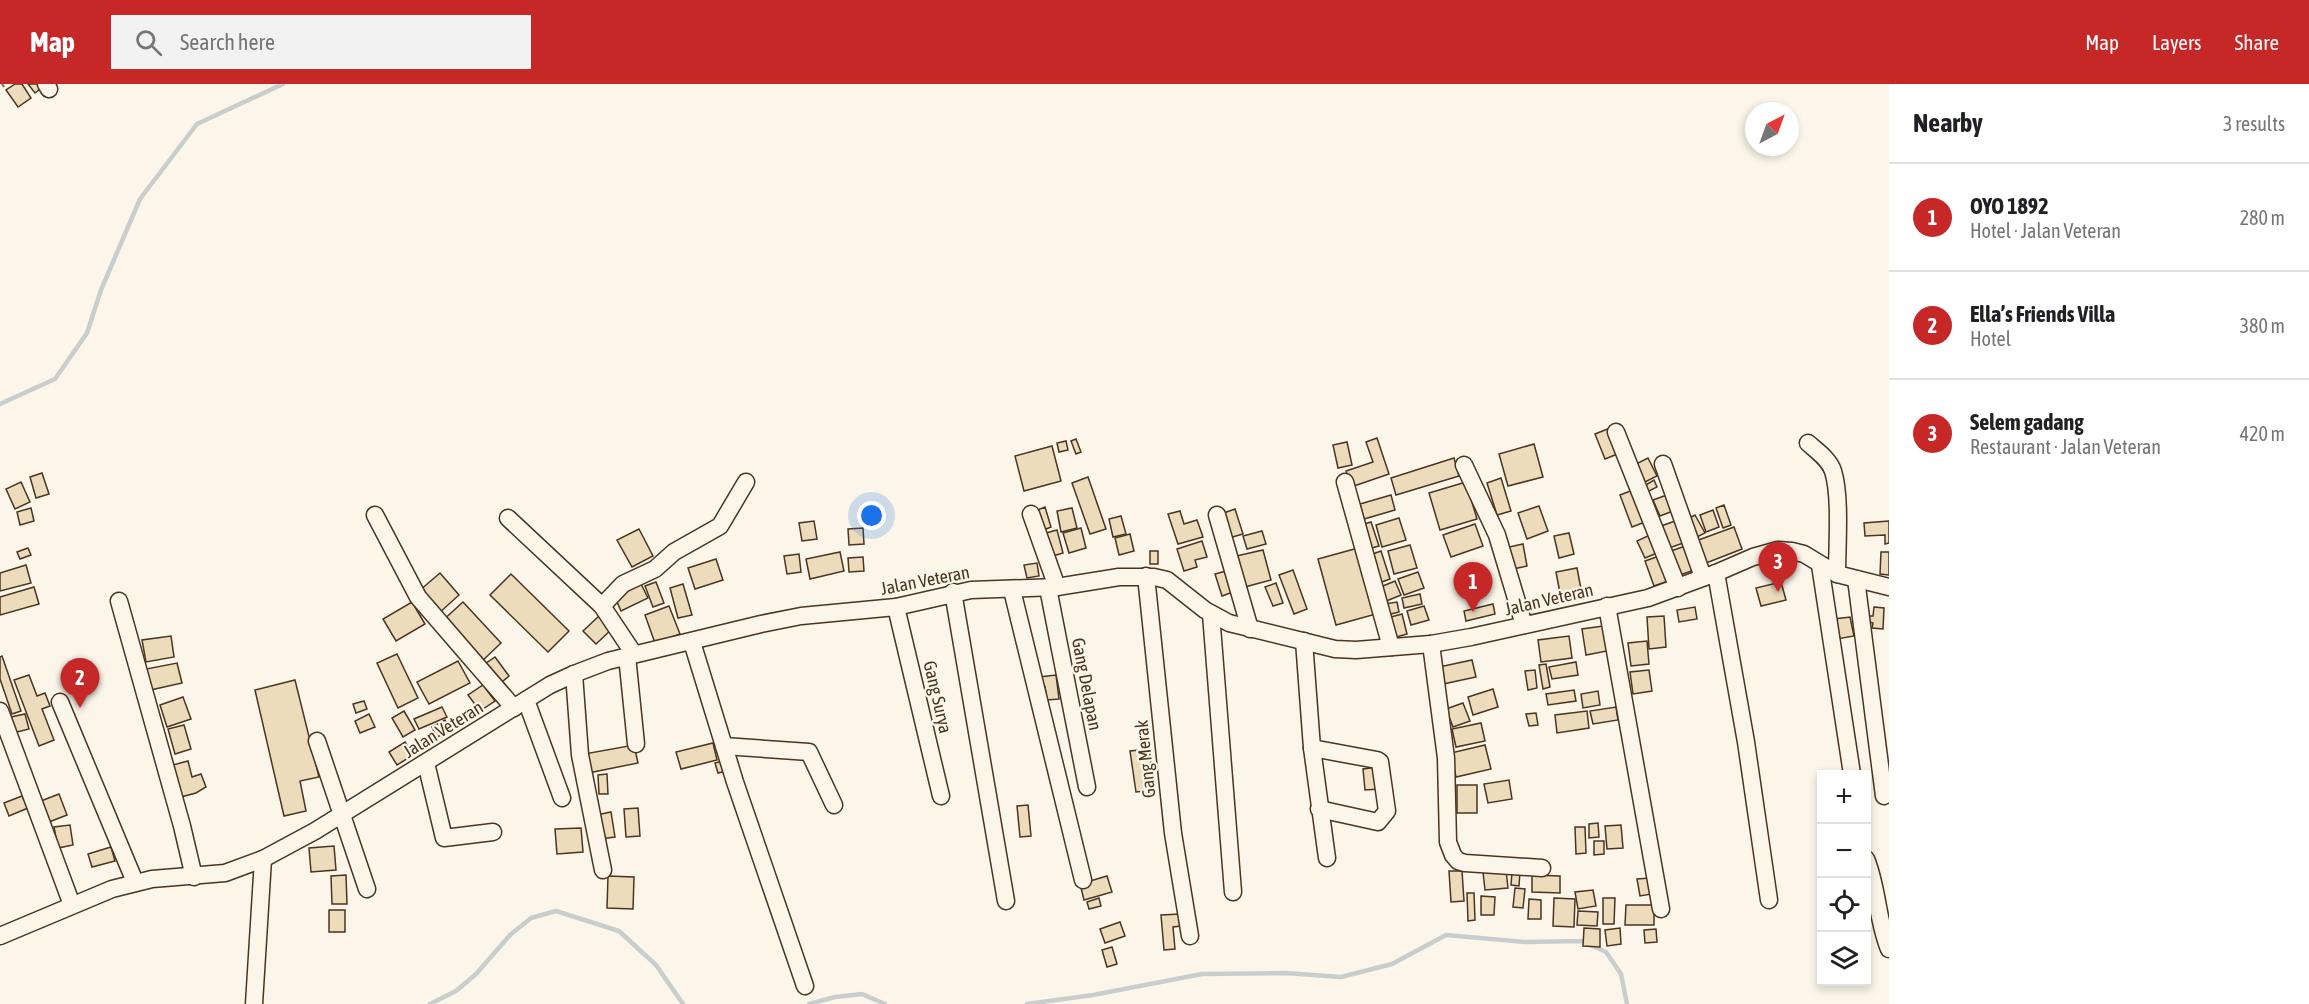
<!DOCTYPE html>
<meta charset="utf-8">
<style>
:root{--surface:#fff;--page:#f2f2f2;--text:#202124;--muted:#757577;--line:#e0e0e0;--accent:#c62828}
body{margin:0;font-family:"Asap Condensed",sans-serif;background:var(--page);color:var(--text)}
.controls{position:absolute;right:18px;bottom:18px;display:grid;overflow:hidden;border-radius:0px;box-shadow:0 3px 9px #0003}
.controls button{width:54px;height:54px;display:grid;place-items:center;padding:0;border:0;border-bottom:2px solid var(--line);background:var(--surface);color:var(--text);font:30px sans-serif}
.compass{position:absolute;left:1745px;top:18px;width:54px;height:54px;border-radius:50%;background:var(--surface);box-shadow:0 3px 9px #0003;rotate:41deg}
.you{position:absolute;left:872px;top:432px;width:21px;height:21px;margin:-15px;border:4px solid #fff;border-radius:50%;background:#1a73e8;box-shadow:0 0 0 9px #1a73e833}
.badge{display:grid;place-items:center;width:39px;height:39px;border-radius:50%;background:var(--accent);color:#fff;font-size:20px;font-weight:700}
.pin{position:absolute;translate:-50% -50px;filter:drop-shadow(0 2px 3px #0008)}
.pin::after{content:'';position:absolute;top:32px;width:21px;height:18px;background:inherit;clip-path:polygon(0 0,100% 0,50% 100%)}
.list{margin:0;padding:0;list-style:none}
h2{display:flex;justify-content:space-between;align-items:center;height:78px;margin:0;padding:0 24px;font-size:26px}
h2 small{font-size:20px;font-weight:400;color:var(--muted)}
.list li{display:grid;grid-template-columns:39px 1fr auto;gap:18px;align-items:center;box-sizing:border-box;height:108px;padding:0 24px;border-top:2px solid var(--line)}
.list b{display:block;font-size:22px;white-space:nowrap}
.list p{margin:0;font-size:20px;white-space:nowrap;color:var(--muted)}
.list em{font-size:20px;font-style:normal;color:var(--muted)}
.icon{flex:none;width:33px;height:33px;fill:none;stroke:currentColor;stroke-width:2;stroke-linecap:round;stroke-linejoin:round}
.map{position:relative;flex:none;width:1889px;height:920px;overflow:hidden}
header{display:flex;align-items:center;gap:36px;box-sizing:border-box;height:84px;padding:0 30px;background:var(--accent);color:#fff}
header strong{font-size:28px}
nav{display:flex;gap:33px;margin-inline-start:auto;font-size:21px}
.search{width:420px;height:54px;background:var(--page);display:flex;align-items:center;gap:15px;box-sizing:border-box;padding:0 21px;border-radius:0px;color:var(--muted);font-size:22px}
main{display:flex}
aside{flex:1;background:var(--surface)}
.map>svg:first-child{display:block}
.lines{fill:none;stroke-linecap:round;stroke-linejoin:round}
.stream{stroke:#c9cecd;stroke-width:4.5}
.building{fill:#ecdcbc;stroke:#4a3520;stroke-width:1.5}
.minor-casing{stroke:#4a3520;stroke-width:19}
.path{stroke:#7f6f5c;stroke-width:2;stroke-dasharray:4.5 3;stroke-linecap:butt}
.minor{stroke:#fbf6e9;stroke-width:16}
.labels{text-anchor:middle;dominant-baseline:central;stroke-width:4.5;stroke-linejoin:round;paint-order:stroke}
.street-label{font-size:18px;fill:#4a3520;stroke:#fbf6e9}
</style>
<header>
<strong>Map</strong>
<div class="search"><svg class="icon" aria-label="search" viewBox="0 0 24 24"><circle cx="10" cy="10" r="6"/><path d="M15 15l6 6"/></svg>Search here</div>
<nav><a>Map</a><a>Layers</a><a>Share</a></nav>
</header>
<main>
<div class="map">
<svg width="1889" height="920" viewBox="0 0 1889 920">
<rect width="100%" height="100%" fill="#fbf6e9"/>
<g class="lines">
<g class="stream">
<polyline points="0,320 55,295 87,249 101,206 140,115 197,40 283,0"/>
<polyline points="430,920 456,907 476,890 510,851 531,834 556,827 619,847 656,881 683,920"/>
<polyline points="809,920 835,913 862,910 885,920"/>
<polyline points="1027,920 1093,911 1202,890 1285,889 1341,893 1392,880 1446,851 1525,858 1582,857 1606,868 1621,890 1627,920"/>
</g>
</g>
<g class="building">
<polygon points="15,0 22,0 31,14 18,23 6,6"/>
<polygon points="28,0 42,0 44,2 35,9"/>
<polygon points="1610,344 1620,369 1605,375 1595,350"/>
<polygon points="1377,354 1389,390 1351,403 1346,387 1373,378 1366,358"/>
<polygon points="1076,355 1081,368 1076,370 1071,357"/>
<polygon points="1066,357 1068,366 1059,368 1057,359"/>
<polygon points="1347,358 1352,381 1338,384 1333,361"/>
<polygon points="1534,360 1543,393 1508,402 1499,370"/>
<polygon points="1052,362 1061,397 1024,407 1015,372"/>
<polygon points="1454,374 1459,392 1396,411 1391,394"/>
<polygon points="1648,374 1657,392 1643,399 1634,381"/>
<polygon points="42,389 49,410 36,414 30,393"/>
<polygon points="1088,393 1106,445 1090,450 1072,399"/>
<polygon points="1501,394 1511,427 1497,431 1487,399"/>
<polygon points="1654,396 1657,403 1647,408 1644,402"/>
<polygon points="21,398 30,418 15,425 6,405"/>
<polygon points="1466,398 1477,435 1440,446 1429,409"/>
<polygon points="1633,406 1645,438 1632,443 1620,411"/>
<polygon points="1391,411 1395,426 1364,435 1360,420"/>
<polygon points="1667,411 1673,427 1660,432 1653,416"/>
<polygon points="1724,421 1731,441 1723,444 1716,424"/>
<polygon points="1539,422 1548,447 1527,455 1518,429"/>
<polygon points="1045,423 1051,443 1041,447 1035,427"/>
<polygon points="31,424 34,437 20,441 17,428"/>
<polygon points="1072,424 1077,444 1061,448 1057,427"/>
<polygon points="1235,425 1243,450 1229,454 1221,430"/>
<polygon points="1713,426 1719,443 1706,448 1700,431"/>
<polygon points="1180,427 1184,440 1197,436 1203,453 1178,460 1168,430"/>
<polygon points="1695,431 1705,449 1695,454 1686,436"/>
<polygon points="1121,432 1126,450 1113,453 1109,435"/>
<polygon points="1399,434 1406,456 1382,463 1376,441"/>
<polygon points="1678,436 1686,458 1669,464 1661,442"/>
<polygon points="814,437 817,455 802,457 799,439"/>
<polygon points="1889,437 1889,459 1885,460 1885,451 1865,452 1864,439"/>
<polygon points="1371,438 1379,462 1368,465 1361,441"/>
<polygon points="1475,440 1483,462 1451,473 1443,451"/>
<polygon points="1734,443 1742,465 1701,481 1693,458"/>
<polygon points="863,444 864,460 849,461 848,445"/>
<polygon points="1081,444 1086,464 1069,469 1063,449"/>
<polygon points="639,445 653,472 632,483 617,456"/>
<polygon points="1057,446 1063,469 1053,472 1046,449"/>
<polygon points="1262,447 1266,460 1247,465 1243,452"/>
<polygon points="1569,449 1574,470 1559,474 1554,452"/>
<polygon points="1654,449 1662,467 1645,474 1637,457"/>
<polygon points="1130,450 1134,467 1119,471 1115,454"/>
<polygon points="1202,457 1207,473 1195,476 1197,483 1184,487 1177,465"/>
<polygon points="1523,460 1527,482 1513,485 1509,463"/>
<polygon points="1410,461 1417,484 1394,490 1388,467"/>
<polygon points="1688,461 1697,485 1680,491 1671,467"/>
<polygon points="28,464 31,471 20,475 17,468"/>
<polygon points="1358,464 1376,530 1336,541 1318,475"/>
<polygon points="1263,466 1271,496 1241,504 1232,473"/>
<rect x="1150" y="467" width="8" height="13"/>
<polygon points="1381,467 1390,495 1379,499 1370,471"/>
<polygon points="840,468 844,487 810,495 806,475"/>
<polygon points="1881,468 1889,468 1889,491 1880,490"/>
<polygon points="799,470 801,488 787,490 784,472"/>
<polygon points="1662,471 1671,496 1654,502 1645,477"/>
<polygon points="863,473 864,487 849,488 848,474"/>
<polygon points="716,475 723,496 695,505 688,484"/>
<polygon points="1037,479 1039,492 1027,494 1024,481"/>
<polygon points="26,481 31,499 0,507 0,489"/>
<polygon points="1577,484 1581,505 1560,509 1556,488"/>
<polygon points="1293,486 1307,525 1294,530 1279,491"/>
<polygon points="1226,487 1233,508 1222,512 1215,490"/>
<polygon points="1418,488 1424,504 1404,511 1398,495"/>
<polygon points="440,489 459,511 438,530 419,507"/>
<polygon points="511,490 569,547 548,568 490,511"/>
<polygon points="1395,497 1401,511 1384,518 1378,504"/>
<polygon points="656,498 664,519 653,523 645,502"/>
<polygon points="1781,498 1786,516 1761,522 1756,504"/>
<polygon points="1276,499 1283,519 1273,522 1265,503"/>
<polygon points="641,500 648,514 621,527 615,513"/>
<polygon points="683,500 692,531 678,534 670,504"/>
<polygon points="34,503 39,520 0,531 0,513"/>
<polygon points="1420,510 1422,520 1404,524 1402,514"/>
<polygon points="412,518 425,540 396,557 383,535"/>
<polygon points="463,518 501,559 480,579 441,538"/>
<polygon points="1397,518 1399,528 1387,531 1384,520"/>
<polygon points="1493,520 1495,530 1466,537 1464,527"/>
<polygon points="669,522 680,550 655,559 645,531"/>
<polygon points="1424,522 1429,536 1411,541 1407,527"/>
<polygon points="1695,523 1697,535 1679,538 1677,526"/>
<polygon points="1874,523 1884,524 1883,545 1872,544 1873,539 1869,538 1869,532 1873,532"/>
<polygon points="1402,530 1407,550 1393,554 1387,534"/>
<polygon points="599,532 612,545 596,560 583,547"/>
<polygon points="1664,532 1666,563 1649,565 1647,533"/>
<polygon points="1850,533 1854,552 1837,555 1834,535"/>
<polygon points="1603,542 1607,567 1586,571 1582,545"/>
<polygon points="171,552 174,573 146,578 142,556"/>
<polygon points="1569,552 1572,574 1541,578 1538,556"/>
<polygon points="1647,557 1649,580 1631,582 1628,559"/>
<polygon points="397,570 418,614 398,624 377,579"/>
<polygon points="2,572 21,627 12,630 0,595 0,573"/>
<polygon points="495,573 509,592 497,602 482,582"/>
<polygon points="1472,576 1476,593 1443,600 1439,583"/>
<polygon points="458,577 470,599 429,620 417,598"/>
<polygon points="1576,578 1578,591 1552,595 1549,583"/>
<polygon points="177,579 182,599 146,607 141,586"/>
<polygon points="1546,580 1550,603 1543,605 1539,581"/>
<polygon points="1535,586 1537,604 1528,606 1525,587"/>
<polygon points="1649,586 1652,607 1633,610 1630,588"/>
<polygon points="29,591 37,612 45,609 50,622 42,625 54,656 39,662 14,596"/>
<polygon points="1056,591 1059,615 1047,616 1045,603 1040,604 1039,593"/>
<polygon points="295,596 319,693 300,697 306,727 284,732 255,606"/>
<polygon points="483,601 495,617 480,627 468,611"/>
<polygon points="1493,605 1498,623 1473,631 1468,613"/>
<polygon points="1574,606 1576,617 1548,621 1546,610"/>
<polygon points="1598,607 1600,621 1583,624 1581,610"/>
<polygon points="183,613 191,635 167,643 160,621"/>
<polygon points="364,617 367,625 356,629 353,620"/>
<polygon points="1463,619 1470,637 1453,643 1446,625"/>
<polygon points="442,623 447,633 419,645 414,635"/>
<polygon points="1616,623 1618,636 1593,640 1590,627"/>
<polygon points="404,627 415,646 403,653 392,634"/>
<polygon points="1587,627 1589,644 1557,649 1555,631"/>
<polygon points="1536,629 1538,641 1529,642 1526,630"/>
<polygon points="25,630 29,645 9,650 6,634"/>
<polygon points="369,630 375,643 360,649 355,637"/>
<polygon points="445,636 450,647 437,653 432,643"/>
<polygon points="1481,639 1485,657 1456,663 1452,645"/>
<polygon points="184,641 191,665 175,670 168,645"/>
<polygon points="405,658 413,671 397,681 389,668"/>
<polygon points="713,659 717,676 681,685 676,668"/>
<polygon points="634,661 638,679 588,689 584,670"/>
<polygon points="1485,661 1491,685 1456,693 1451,669"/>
<polygon points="1149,665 1155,706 1136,708 1130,667"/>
<polygon points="188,677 192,693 201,690 206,703 196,709 177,714 169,682"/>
<polygon points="723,677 726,687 718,689 715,679"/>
<polygon points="1378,683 1380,705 1365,706 1363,685"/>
<polygon points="607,690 608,710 599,710 598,691"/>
<polygon points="1509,696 1512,715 1488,719 1484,700"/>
<rect x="1457" y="701" width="20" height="28"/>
<polygon points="59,710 67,731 49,738 41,717"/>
<polygon points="22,712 28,724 9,732 4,719"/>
<polygon points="1028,721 1031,752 1020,753 1017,722"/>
<polygon points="638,724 640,752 626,753 624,725"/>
<polygon points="611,728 615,753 600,755 596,731"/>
<polygon points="1598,739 1599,753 1589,754 1589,740"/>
<polygon points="70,741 73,761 58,764 54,743"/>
<polygon points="1621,741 1623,764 1607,765 1605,742"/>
<polygon points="1575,743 1585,743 1586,769 1576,770"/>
<polygon points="581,744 583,768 557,770 555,745"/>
<polygon points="1594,757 1604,757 1604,770 1594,771"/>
<polygon points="334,762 336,786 311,788 309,764"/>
<polygon points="111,763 115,777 92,783 88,770"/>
<polygon points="1506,786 1508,804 1485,806 1483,788"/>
<polygon points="1449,787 1462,787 1464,817 1451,818"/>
<polygon points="1512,788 1520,788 1519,802 1511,801"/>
<polygon points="346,791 347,820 332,820 331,792"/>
<polygon points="1532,791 1560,792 1560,809 1532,808"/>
<polygon points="608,792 634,793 633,825 607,824"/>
<polygon points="1107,792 1112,808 1084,816 1080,800"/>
<polygon points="1650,794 1652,810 1640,812 1637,795"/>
<polygon points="1515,804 1525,805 1523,824 1513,823"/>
<polygon points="1593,806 1596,822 1578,825 1575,808"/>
<polygon points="1467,809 1474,809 1475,836 1468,837"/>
<polygon points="1481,812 1495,813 1494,831 1481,831"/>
<polygon points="1099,814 1101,822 1089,825 1087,818"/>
<polygon points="1554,814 1575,815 1574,843 1553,842"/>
<polygon points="1603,814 1615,814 1614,840 1603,840"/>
<polygon points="1529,815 1541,816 1541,835 1528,835"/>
<polygon points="1626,821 1654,821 1654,841 1625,841"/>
<rect x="329" y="826" width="16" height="22"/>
<polygon points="1578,827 1598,828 1597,842 1577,841"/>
<polygon points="1180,830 1181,842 1173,843 1175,865 1164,866 1161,831"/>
<polygon points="1120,838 1125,852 1105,859 1100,845"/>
<polygon points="1584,844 1600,845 1600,863 1583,862"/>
<polygon points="1620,844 1621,860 1607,862 1605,846"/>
<polygon points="1656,845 1657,858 1645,859 1644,846"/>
<polygon points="1112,863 1117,880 1107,883 1102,866"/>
</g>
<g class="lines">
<g class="minor-casing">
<g id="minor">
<polyline points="46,0 49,5"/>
<polyline points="1616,348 1678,504"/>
<path d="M1808,359C1817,367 1829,375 1833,387C1841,412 1837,462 1837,490"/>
<polyline points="1663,380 1703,493"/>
<polyline points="1464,381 1497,451 1524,541"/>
<polyline points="1345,398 1391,563"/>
<polyline points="1031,430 1057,503"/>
<polyline points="375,431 418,513 514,624"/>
<polyline points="1217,431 1250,545"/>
<polyline points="508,434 602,522 634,570"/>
<polyline points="1820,481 1852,690"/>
<polyline points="1716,489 1746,658 1769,816"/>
<polyline points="1146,492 1173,749 1190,852"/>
<polyline points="1856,495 1884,712"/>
<polyline points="1048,504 1087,703"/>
<polyline points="1012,506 1083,796"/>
<polyline points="953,508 1006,817"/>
<polyline points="119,517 182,742 194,793"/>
<polyline points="602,522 623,500 655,485 674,468 720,442 746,398"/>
<polyline points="1607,522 1661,825"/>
<polyline points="896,523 941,712"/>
<polyline points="1211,530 1233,808"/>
<polyline points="1304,557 1312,664 1327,774"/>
<polyline points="692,558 735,698 805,902"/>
<polyline points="1431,560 1446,674 1448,758 1453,771 1458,777 1465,779 1542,784"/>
<polyline points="627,572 636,660"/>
<polyline points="574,590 580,671 603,786"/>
<polyline points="526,616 562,714"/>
<polyline points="60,618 135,798"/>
<polyline points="0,627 72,821"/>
<polyline points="317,657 367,805"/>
<polyline points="724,662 809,668 834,721"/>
<polyline points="1312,664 1377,676 1380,678 1387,727 1378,738 1319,725"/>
<polyline points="426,679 444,754 493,748"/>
<path d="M1866,775C1878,804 1877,836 1889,865"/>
<polyline points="0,852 112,805 152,795 225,789 263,775 315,747 550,601 574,590 608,577 761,540 801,532 896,523 971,506 1057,503 1119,493 1154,493 1167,496 1205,526 1229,539 1335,565 1356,566 1431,560 1471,553 1648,514 1716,489 1753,473 1778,466 1792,467 1804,470 1837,490 1889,503"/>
<polyline points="254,920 263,775"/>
</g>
</g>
<polyline class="path" points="2,0 4,3"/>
<use href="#minor" class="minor"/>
</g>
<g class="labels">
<g class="street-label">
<text transform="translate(925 496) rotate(-11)">Jalan Veteran</text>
<text transform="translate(1549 515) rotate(-13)">Jalan Veteran</text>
<text transform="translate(1087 600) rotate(79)">Gang Delapan</text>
<text transform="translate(938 613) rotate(77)">Gang Surya</text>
<text transform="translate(443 645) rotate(-32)">Jalan Veteran</text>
<text transform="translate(1145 675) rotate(-96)">Gang Merak</text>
</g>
</g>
</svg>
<div class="controls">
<button>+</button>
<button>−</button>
<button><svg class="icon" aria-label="locate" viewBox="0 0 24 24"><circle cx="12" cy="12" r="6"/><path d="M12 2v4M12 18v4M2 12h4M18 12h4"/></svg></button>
<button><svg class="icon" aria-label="layers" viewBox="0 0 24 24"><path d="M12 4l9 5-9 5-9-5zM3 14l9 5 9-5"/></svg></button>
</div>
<svg class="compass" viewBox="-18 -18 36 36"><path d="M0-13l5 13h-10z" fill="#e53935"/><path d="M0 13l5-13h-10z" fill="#757577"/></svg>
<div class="you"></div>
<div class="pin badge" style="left:1473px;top:528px">1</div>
<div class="pin badge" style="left:80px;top:624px">2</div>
<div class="pin badge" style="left:1778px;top:508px">3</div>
</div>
<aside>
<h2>Nearby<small>3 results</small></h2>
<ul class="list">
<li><span class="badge">1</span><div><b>OYO 1892</b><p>Hotel · Jalan Veteran</p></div><em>280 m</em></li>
<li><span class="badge">2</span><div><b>Ella’s Friends Villa</b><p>Hotel</p></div><em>380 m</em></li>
<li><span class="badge">3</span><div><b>Selem gadang</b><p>Restaurant · Jalan Veteran</p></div><em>420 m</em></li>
</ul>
</aside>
</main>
